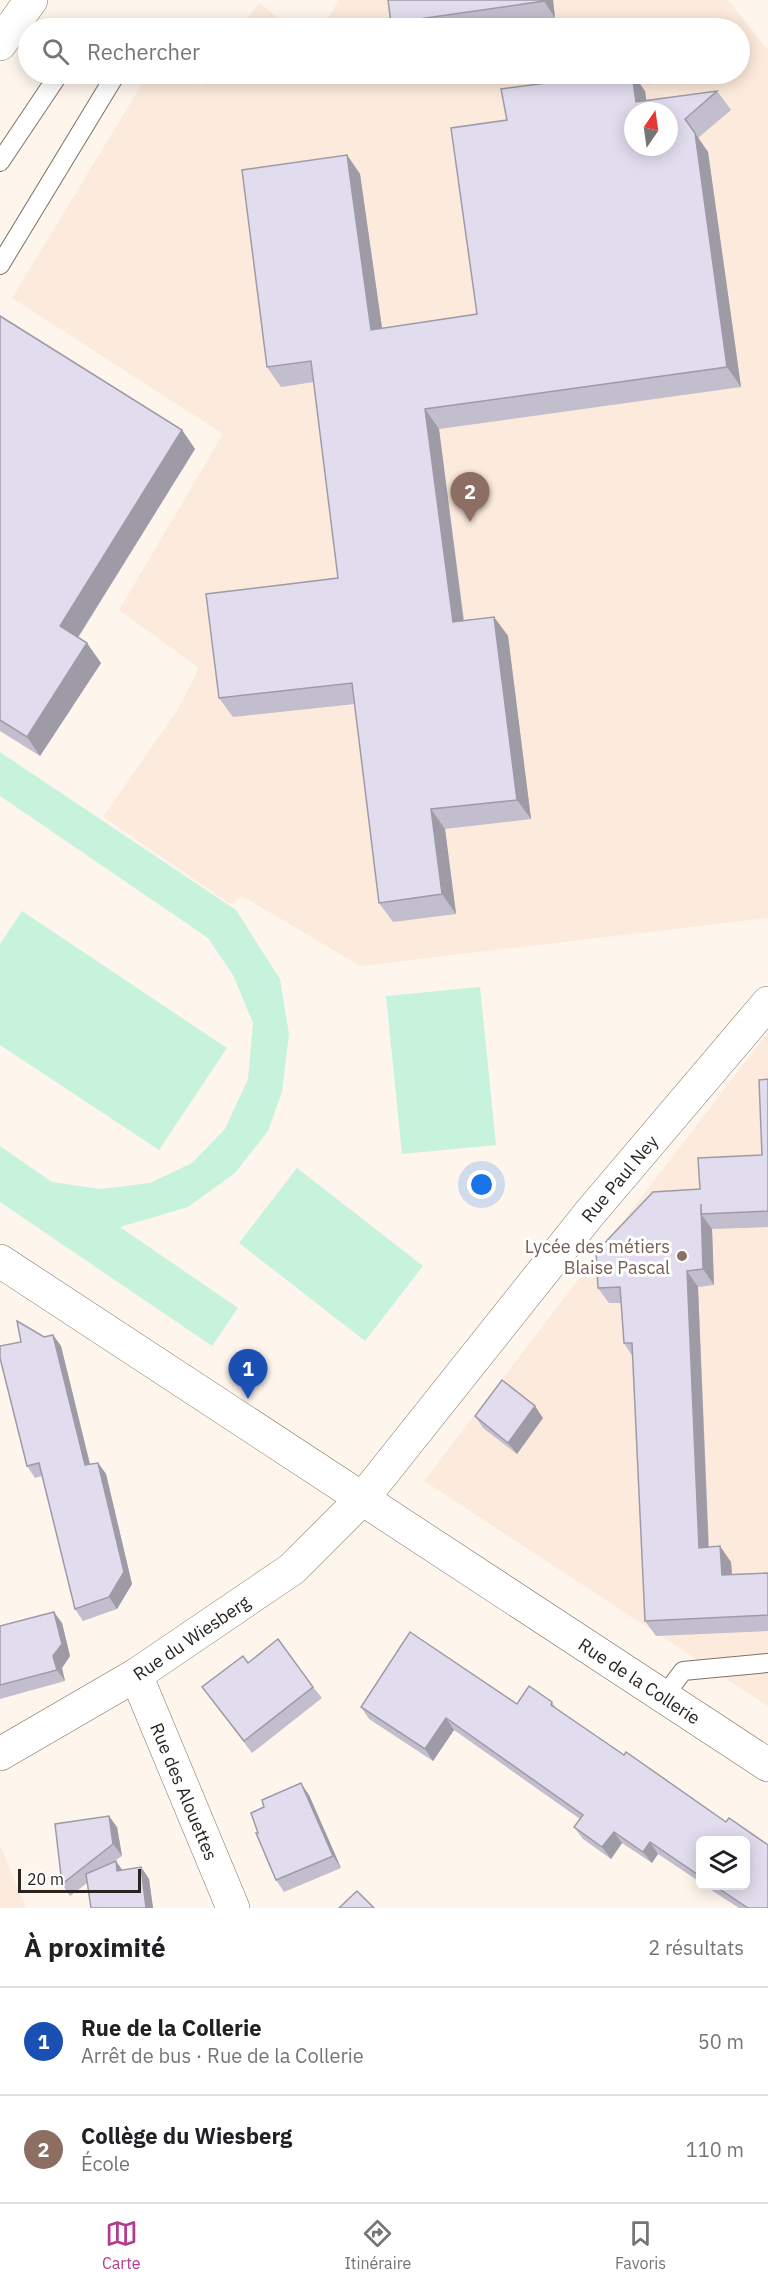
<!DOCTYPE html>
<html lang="fr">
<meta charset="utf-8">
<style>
:root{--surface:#fff;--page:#f6f6f6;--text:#202124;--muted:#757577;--line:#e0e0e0;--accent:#b33a8e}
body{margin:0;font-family:"IBM Plex Sans",sans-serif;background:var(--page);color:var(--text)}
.controls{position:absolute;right:18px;bottom:18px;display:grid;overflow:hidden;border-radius:9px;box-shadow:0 3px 15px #0003}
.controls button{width:54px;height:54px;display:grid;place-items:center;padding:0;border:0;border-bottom:2px solid var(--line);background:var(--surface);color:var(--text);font:30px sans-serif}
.compass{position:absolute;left:624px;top:102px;width:54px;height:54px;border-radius:50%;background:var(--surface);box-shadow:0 3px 15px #0003;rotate:13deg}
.scale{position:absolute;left:18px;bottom:15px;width:123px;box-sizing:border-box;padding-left:6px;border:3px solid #29241f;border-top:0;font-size:16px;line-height:21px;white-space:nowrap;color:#29241f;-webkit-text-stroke:4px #fff;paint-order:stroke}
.you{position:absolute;left:482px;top:1185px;width:21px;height:21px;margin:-15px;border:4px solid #fff;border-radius:50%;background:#1a73e8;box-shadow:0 0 0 9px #1a73e833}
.badge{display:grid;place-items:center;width:39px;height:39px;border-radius:50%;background:var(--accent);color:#fff;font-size:20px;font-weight:700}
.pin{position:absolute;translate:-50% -50px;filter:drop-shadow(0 2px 3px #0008)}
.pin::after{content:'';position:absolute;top:32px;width:21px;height:18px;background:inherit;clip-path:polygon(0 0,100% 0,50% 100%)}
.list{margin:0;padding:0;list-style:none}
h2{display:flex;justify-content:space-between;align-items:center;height:78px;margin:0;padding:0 24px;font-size:26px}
h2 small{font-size:20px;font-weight:400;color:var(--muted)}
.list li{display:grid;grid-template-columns:39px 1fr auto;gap:18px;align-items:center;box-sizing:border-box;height:108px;padding:0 24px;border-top:2px solid var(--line)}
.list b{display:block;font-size:22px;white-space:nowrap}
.list p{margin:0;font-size:20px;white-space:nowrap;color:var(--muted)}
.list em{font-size:20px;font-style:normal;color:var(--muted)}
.icon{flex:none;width:33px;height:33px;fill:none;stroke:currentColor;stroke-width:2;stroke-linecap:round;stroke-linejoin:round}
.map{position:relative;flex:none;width:768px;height:1908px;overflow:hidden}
.search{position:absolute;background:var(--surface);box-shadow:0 3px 15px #0003;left:18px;right:18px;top:18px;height:66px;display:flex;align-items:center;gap:15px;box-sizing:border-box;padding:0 21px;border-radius:33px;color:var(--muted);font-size:22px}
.sheet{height:294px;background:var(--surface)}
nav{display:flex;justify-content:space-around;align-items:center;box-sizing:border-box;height:84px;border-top:2px solid var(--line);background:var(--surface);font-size:16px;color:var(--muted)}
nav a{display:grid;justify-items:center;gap:3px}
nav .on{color:var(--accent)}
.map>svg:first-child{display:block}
.built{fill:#fcebdc;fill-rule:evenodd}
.green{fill:#c7f3dd}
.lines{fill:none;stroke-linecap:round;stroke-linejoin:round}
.lane-casing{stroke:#7f7266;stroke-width:20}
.street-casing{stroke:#7f7266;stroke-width:34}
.secondary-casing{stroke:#7f7266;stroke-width:34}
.lane{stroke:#fff;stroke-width:18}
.street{stroke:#fff;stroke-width:33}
.secondary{stroke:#fff;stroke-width:33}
.wall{fill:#c2becd}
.shaded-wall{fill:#9e9ba7}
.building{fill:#e2ddee;stroke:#9e9ba7;stroke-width:1.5;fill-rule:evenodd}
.education-dot{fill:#8d6e63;stroke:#fff;stroke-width:2}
.labels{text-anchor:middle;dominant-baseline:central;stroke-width:6;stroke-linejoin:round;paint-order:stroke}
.street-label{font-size:18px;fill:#29241f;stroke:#fff}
.education-label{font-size:18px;fill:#785e54;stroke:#fff;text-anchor:end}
</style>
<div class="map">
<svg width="768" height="1908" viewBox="0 0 768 1908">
<rect width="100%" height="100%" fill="#fef5ed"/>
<g class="built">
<path d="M339,0H728L768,50V918L360,966L242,896L230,904L103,817L178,709L199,668L119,610L223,434L12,298L148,74H178L201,86L210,74H740V28H322ZM633,111H669V147H633Z"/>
<polygon points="259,3 292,28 241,28"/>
<polygon points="768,1032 768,1706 424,1481"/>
<polygon points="0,1845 26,1908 0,1908"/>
</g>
<g class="green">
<polygon points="0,752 236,910 280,979 289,1034 282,1092 268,1131 235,1173 188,1207 120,1227 238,1308 212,1346 0,1202 0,1146 52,1182 101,1189 150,1183 192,1163 225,1129 248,1079 253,1023 233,975 208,938 0,796"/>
<polygon points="22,911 227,1048 159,1150 0,1045 0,944"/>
<polygon points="480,987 496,1145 402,1154 386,996"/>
<polygon points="297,1168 423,1266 365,1341 239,1243"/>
</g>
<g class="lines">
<g class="lane-casing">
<g id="lane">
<polyline points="0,162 59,74"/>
<polyline points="0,265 116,74"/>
<polyline points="665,1695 683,1671 768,1663"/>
</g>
</g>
<g class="street-casing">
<g id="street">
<polyline points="0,44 31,0"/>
<path id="s1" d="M136,1675L233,1908"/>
<path id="s2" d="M0,1754L136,1675L292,1569L363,1498L589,1214L768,1003"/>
</g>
</g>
<g class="secondary-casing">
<g id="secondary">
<path id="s3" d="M0,1261L768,1765"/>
</g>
</g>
<use href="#lane" class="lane"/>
<use href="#street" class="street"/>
<use href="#secondary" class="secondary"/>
</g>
<g class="wall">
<polygon points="388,0 553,0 555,18 477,28 395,28 391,23"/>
<polygon points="645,91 646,100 717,91 731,110 698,138 708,152 741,387 439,429 464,620 494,617 508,636 531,819 445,829 456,914 393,922 379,903 355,704 233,717 219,698 338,578 314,382 281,387 267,367 347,155 360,174 382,328 477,314 507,120"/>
<polygon points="0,316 182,430 195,449 78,638 101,663 40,756 0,731"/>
<polygon points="768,1079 768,1227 712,1229 714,1285 698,1287 709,1547 731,1562 732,1574 768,1573 768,1631 656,1636 645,1621 633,1357 624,1343 621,1303 609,1303 598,1288 700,1189 762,1155"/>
<polygon points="53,1335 61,1346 90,1464 98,1463 106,1474 132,1584 117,1609 83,1621 75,1609 42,1476 35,1478 27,1466 44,1337"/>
<polygon points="475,1416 543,1418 517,1454 483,1428"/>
<polygon points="62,1623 70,1656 62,1668 65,1681 0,1699 0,1626"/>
<polygon points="410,1632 517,1704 529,1686 552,1702 557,1710 624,1755 626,1752 726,1822 729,1818 768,1845 768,1908 739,1908 705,1886 746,1886 746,1840 700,1840 700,1882 658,1854 652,1863 622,1843 611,1859 583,1839 574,1827 580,1819 454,1730 433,1761 369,1719 361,1707"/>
<polygon points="248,1663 313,1687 322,1698 252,1753 202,1687"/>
<polygon points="309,1795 341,1868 284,1892 276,1880 258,1833 264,1807"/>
<polygon points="117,1827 122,1856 113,1862 116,1861 122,1870 141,1867 149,1879 153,1908 91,1908 87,1883 70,1896 62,1884"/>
</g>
<g class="shaded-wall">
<polygon points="544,0 553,0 555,18 544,1"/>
<polygon points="632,74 633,74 645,91 648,111 636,102"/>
<polygon points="695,133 708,152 741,387 727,367"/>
<polygon points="347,155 360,174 385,349 371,330"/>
<polygon points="425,409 439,429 466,641 453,622"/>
<polygon points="182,430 195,449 73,645 60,626"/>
<polygon points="494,617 508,636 531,819 517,800"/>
<polygon points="87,643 101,663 40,756 27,737"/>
<polygon points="431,809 445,829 456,914 442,894"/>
<polygon points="701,1214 712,1229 714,1285 703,1269"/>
<polygon points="687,1271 698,1287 709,1563 699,1548"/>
<polygon points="53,1335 61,1346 93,1477 85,1465"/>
<polygon points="535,1406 543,1418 517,1454 508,1443"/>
<polygon points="98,1463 106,1474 132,1584 117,1609 109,1597"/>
<polygon points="720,1546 731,1562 733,1590 722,1575"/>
<polygon points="54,1612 62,1623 70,1656 62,1668 65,1681 57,1670 53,1656"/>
<polygon points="446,1718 454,1730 433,1761 425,1749"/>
<polygon points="301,1783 309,1795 341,1868 333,1856"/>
<polygon points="109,1816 117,1827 122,1856 113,1844"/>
<polygon points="614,1832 622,1843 611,1859 602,1847"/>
<polygon points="650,1842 658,1854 652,1863 643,1852"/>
<polygon points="116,1861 124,1873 117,1871"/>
<polygon points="141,1867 149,1879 153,1908 146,1908"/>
</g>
<g class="building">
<polygon points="388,0 544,0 544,1 391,23"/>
<path d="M615,74H632L636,102L717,91L685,119L695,133L727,367L425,409L453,622L494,617L517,800L431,809L442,894L379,903L352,683L219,698L206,594L338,578L311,361L267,367L242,170L347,155L371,330L477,314L451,128L507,120L501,89ZM633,111H669V147H633Z"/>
<polygon points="0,316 182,430 60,626 87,643 27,737 0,720"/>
<polygon points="768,1079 768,1211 701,1214 701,1204 703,1269 687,1271 699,1548 720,1546 722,1575 768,1573 768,1615 645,1621 632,1343 624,1343 620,1287 598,1288 596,1252 653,1192 700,1189 698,1158 762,1155 759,1080"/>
<polygon points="17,1321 44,1337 53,1335 85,1465 98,1463 124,1572 109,1597 75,1609 39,1463 27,1466 0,1358 0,1346 21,1342"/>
<polygon points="502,1380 535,1406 508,1443 475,1416"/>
<polygon points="54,1612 62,1644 53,1656 57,1670 0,1685 0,1626"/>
<polygon points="410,1632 517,1704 529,1686 552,1702 551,1705 624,1755 626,1752 726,1822 729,1818 768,1845 768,1908 748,1908 715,1886 746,1886 746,1840 700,1840 700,1876 650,1842 643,1852 614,1832 602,1847 574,1827 583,1815 446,1718 425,1749 361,1707"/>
<polygon points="278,1639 313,1687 244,1741 202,1687 243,1656 248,1663"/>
<polygon points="301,1783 333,1856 276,1880 256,1833 258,1833 251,1813 264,1807 262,1800"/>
<polygon points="109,1816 113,1844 62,1884 55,1824"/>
<polygon points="116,1861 117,1871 141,1867 146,1908 91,1908 86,1874"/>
<polygon points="357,1891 374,1908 339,1908"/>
</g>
<circle class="education-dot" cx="682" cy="1256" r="6"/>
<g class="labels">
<g class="street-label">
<text stroke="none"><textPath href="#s2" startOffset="856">Rue Paul Ney</textPath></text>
<text stroke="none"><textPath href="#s2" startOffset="224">Rue du Wiesberg</textPath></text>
<text stroke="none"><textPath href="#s3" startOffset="765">Rue de la Collerie</textPath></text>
<text stroke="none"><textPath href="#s1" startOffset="126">Rue des Alouettes</textPath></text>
</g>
<g class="education-label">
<text x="670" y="1246">Lycée des métiers<tspan x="670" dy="21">Blaise Pascal</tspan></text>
</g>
</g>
</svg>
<div class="controls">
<button><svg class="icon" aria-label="layers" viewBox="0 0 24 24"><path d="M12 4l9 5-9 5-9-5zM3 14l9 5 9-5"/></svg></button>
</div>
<svg class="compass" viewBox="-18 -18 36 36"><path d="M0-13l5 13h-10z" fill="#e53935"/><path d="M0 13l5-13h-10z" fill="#757577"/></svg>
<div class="scale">20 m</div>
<div class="you"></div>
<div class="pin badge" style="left:248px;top:1399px;background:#1a4fb4">1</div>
<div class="pin badge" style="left:470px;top:522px;background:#8d6e63">2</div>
<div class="search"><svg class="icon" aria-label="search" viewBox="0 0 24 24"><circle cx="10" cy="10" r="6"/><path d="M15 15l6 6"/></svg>Rechercher</div>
</div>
<section class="sheet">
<h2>À proximité<small>2 résultats</small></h2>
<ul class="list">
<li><span class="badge" style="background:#1a4fb4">1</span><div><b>Rue de la Collerie</b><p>Arrêt de bus · Rue de la Collerie</p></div><em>50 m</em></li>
<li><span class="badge" style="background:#8d6e63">2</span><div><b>Collège du Wiesberg</b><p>École</p></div><em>110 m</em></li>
</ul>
</section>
<nav>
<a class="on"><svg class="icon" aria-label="map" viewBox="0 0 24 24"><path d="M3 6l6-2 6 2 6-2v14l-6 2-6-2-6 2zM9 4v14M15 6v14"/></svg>Carte</a>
<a><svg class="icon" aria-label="directions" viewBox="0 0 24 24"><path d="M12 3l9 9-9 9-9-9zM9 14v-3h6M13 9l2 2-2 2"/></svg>Itinéraire</a>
<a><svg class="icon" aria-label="saved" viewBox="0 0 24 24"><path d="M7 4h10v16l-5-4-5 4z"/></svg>Favoris</a>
</nav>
